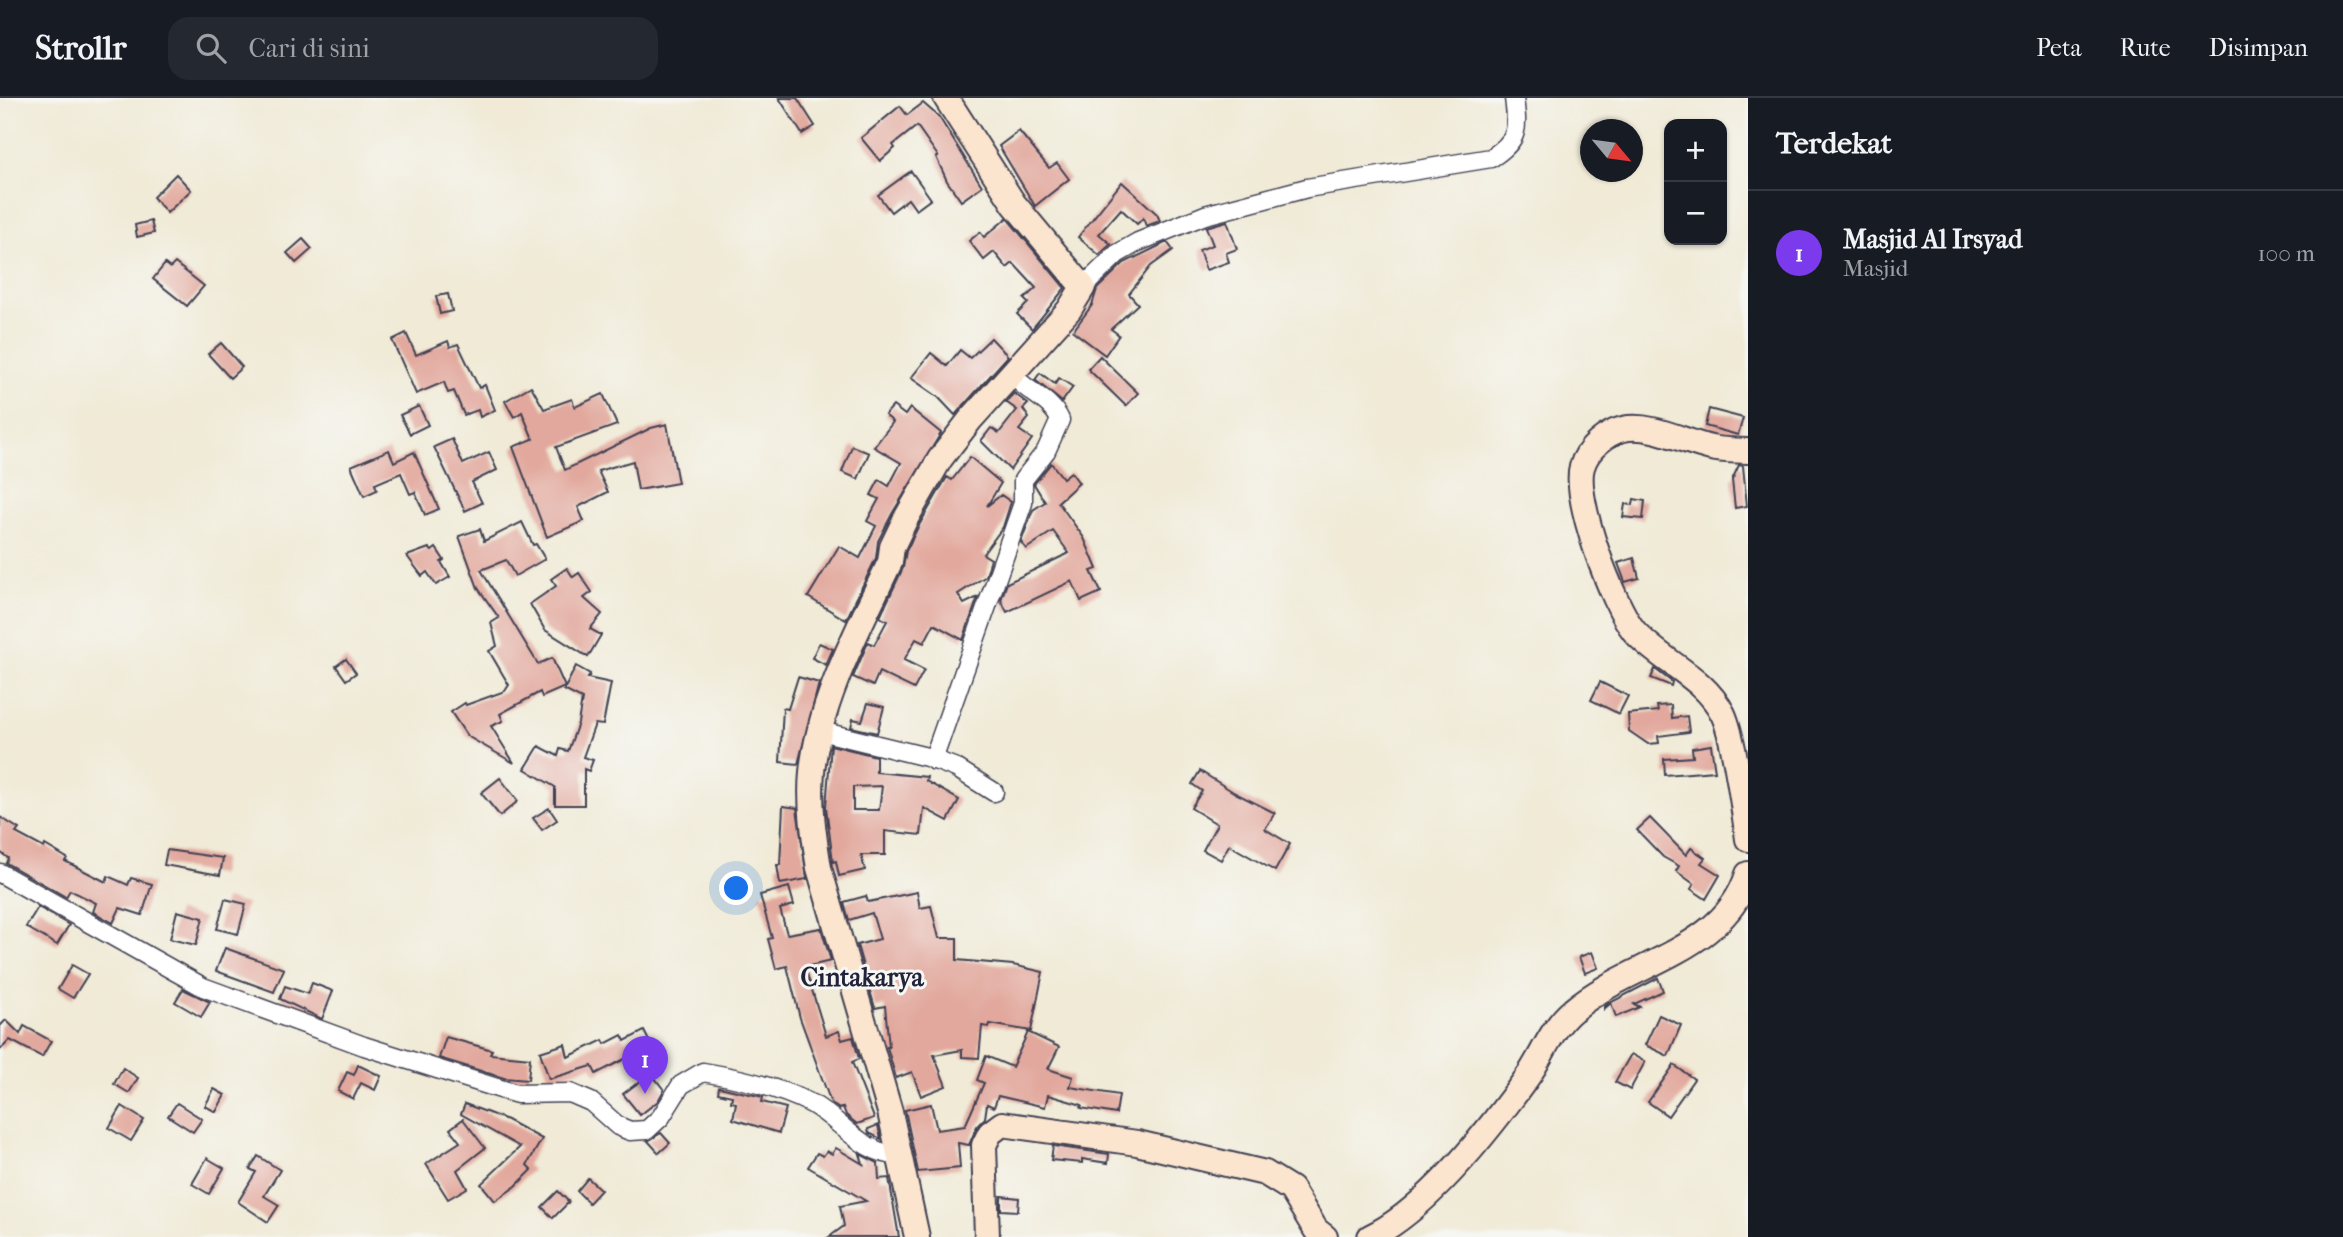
<!DOCTYPE html>
<html lang="id">
<meta charset="utf-8">
<style>
:root{--surface:#171b24;--page:#242831;--text:#f1f3f6;--muted:#9ea1a6;--line:#363941;--accent:#7c3aed}
body{margin:0;font-family:"IM FELL French Canon",serif;background:var(--page);color:var(--text)}
.controls{position:absolute;right:21px;top:21px;display:grid;overflow:hidden;border-radius:14px;box-shadow:0 2px 5px #0004}
.controls button{width:63px;height:63px;display:grid;place-items:center;padding:0;border:0;border-bottom:2px solid var(--line);background:var(--surface);color:var(--text);font:35px sans-serif}
.compass{position:absolute;left:1580px;top:21px;width:63px;height:63px;border-radius:50%;background:var(--surface);box-shadow:0 2px 5px #0004;rotate:119deg}
.you{position:absolute;left:737px;top:791px;width:24px;height:24px;margin:-18px;border:5px solid #fff;border-radius:50%;background:#1a73e8;box-shadow:0 0 0 10px #1a73e833}
.badge{display:grid;place-items:center;width:46px;height:46px;border-radius:50%;background:var(--accent);color:#fff;font-size:23px;font-weight:700}
.pin{position:absolute;translate:-50% -58px;filter:drop-shadow(0 2px 4px #0008)}
.pin::after{content:'';position:absolute;top:37px;width:24px;height:21px;background:inherit;clip-path:polygon(0 0,100% 0,50% 100%)}
.list{margin:0;padding:0;list-style:none}
h2{display:flex;justify-content:space-between;align-items:center;height:91px;margin:0;padding:0 28px;font-size:30px}
h2 small{font-size:23px;font-weight:400;color:var(--muted)}
.list li{display:grid;grid-template-columns:46px 1fr auto;gap:21px;align-items:center;box-sizing:border-box;height:126px;padding:0 28px;border-top:2px solid var(--line)}
.list b{display:block;font-size:26px;white-space:nowrap}
.list p{margin:0;font-size:23px;white-space:nowrap;color:var(--muted)}
.list em{font-size:23px;font-style:normal;color:var(--muted)}
.icon{flex:none;width:38px;height:38px;fill:none;stroke:currentColor;stroke-width:2;stroke-linecap:round;stroke-linejoin:round}
.map{position:relative;flex:none;width:1748px;height:1139px;overflow:hidden}
header{display:flex;align-items:center;gap:42px;box-sizing:border-box;height:98px;padding:0 35px;background:var(--surface);border-bottom:2px solid var(--line)}
header strong{font-size:33px}
nav{display:flex;gap:38px;margin-inline-start:auto;font-size:24px}
.search{width:490px;height:63px;background:var(--page);display:flex;align-items:center;gap:18px;box-sizing:border-box;padding:0 24px;border-radius:21px;color:var(--muted);font-size:26px}
main{display:flex}
aside{flex:1;background:var(--surface)}
.map>svg:first-child{display:block}
.building{fill:#e2a89d;fill-rule:evenodd}
.lines{fill:none;stroke-linecap:round;stroke-linejoin:round}
.street-casing{stroke:#414052;stroke-width:21}
.secondary-casing{stroke:#414052;stroke-width:28}
.street{stroke:#fff;stroke-width:18}
.secondary{stroke:#fce5cf;stroke-width:24}
.labels{text-anchor:middle;dominant-baseline:central;stroke-width:6;stroke-linejoin:round;paint-order:stroke}
.quarter-label{font-size:26px;font-weight:bold;fill:#22223b;stroke:#f6f6f2}
</style>
<header>
<strong>Strollr</strong>
<div class="search"><svg class="icon" aria-label="search" viewBox="0 0 24 24"><circle cx="10" cy="10" r="6"/><path d="M15 15l6 6"/></svg>Cari di sini</div>
<nav><a>Peta</a><a>Rute</a><a>Disimpan</a></nav>
</header>
<main>
<div class="map">
<svg width="1748" height="1139" viewBox="0 0 1748 1139">
<rect width="100%" height="100%" fill="#f6f6f2"/>
<filter id="ink" filterUnits="userSpaceOnUse"><feTurbulence type="fractalNoise" baseFrequency=".0143" numOctaves="2"/><feDisplacementMap in="SourceGraphic" scale="14" xChannelSelector="R" yChannelSelector="G"/><feConvolveMatrix kernelMatrix="1 2 1 2 8 2 1 2 1" color-interpolation-filters="sRGB"/></filter>
<filter id="wash" filterUnits="userSpaceOnUse"><feTurbulence type="fractalNoise" baseFrequency=".00686" numOctaves="4" result="noise"/><feDisplacementMap in="SourceGraphic" scale="28" xChannelSelector="R" yChannelSelector="G"/><feGaussianBlur stdDeviation="1.57" result="paint"/><feColorMatrix in="noise" values="0 0 0 0 0 0 0 0 0 0 0 0 0 0 0 0 0 1.4 0 .05"/><feComposite in="paint" operator="in"/></filter>
<g filter="url(#wash)">
<rect width="100%" height="100%" fill="#f0ead6"/>
<g id="blocks">
<g class="building">
<polygon points="779,0 797,0 815,28 802,36"/>
<polygon points="923,5 939,19 982,88 961,103 947,83 936,59 938,58 917,28 893,47 895,50 880,63 861,40 900,8 907,17"/>
<polygon points="1019,33 1049,70 1057,65 1069,81 1035,108 999,48"/>
<polygon points="911,73 931,101 916,112 908,101 891,114 878,97"/>
<polygon points="176,76 191,92 167,115 153,99"/>
<polygon points="1122,84 1157,116 1160,123 1146,128 1143,120 1137,126 1121,111 1099,136 1111,146 1099,157 1078,139"/>
<polygon points="1007,120 1065,190 1032,231 1017,216 1028,205 1024,201 1036,190 1013,165 1007,170 994,154 984,162 969,143 980,134 984,139"/>
<polygon points="151,123 154,135 137,139 135,127"/>
<polygon points="1227,123 1237,151 1226,155 1229,164 1206,172 1199,152 1213,147 1206,129"/>
<polygon points="303,141 312,151 296,165 287,155"/>
<polygon points="1167,144 1173,152 1151,168 1129,196 1138,206 1111,231 1119,237 1105,257 1073,233 1092,207 1097,191 1124,165"/>
<polygon points="175,165 204,188 187,208 153,181 165,166 170,170"/>
<polygon points="448,196 452,213 440,216 436,198"/>
<polygon points="406,235 416,257 448,243 450,249 458,246 479,290 485,287 495,312 480,319 478,312 464,317 454,293 448,295 444,284 416,296 392,242"/>
<polygon points="991,240 1008,258 955,317 938,299 911,280 931,255 947,268 960,252 970,260"/>
<polygon points="221,245 242,269 230,280 208,256"/>
<polygon points="1100,258 1138,295 1126,308 1088,271"/>
<polygon points="1040,275 1055,286 1059,280 1073,289 1062,304 1035,282"/>
<polygon points="531,288 544,311 572,301 575,309 603,296 617,327 556,349 565,372 651,330 667,326 678,385 638,392 633,363 598,373 608,394 578,409 584,423 547,439 513,349 533,341 522,314 514,319 505,303"/>
<polygon points="1014,295 1028,306 1023,311 1029,320 1019,332 1032,341 1010,372 981,343 991,330 999,335 1017,312 1006,304"/>
<polygon points="419,308 428,327 410,336 400,317"/>
<polygon points="893,308 905,317 910,310 941,335 892,416 878,443 876,460 846,522 808,499 839,448 860,460 876,428 867,423 879,401 871,397 879,382 889,388 901,365 874,349 893,324 885,317"/>
<polygon points="1709,311 1743,320 1738,337 1705,328"/>
<polygon points="452,341 463,366 489,354 497,372 472,384 482,405 465,413 434,349"/>
<polygon points="852,348 869,355 858,381 842,374"/>
<polygon points="389,352 394,364 414,354 439,411 425,417 415,394 410,396 401,375 375,386 377,392 364,398 351,368"/>
<polygon points="970,359 1001,385 987,408 1001,397 1011,404 1003,429 983,456 991,461 986,478 958,496 964,506 978,499 963,542 934,526 924,545 916,541 904,562 924,572 914,591 879,574 873,588 853,579 868,544 874,547 887,523 880,519 903,470 906,453 918,429 947,379 952,382"/>
<polygon points="1051,365 1063,380 1071,374 1079,385 1058,404 1084,440 1097,471 1091,473 1101,494 1081,503 1072,483 1007,514 1001,502 1007,485 1069,455 1053,433 1026,451 1021,444 1033,412 1045,404 1034,386"/>
<polygon points="1739,367 1743,368 1747,408 1735,410 1732,382"/>
<polygon points="1634,401 1645,403 1643,421 1623,419 1625,406 1633,407"/>
<polygon points="522,424 533,447 536,446 545,461 515,478 506,462 481,472 538,566 552,560 565,589 542,599 540,594 500,616 503,623 491,628 514,665 467,638 451,614 465,605 466,607 505,593 509,587 489,553 497,548 491,525 499,520 478,490 459,438 480,431 484,443"/>
<polygon points="429,450 432,453 436,450 444,462 441,464 450,479 436,487 427,474 422,478 407,458"/>
<polygon points="1634,460 1639,480 1625,484 1618,465"/>
<polygon points="567,470 573,479 579,475 592,494 584,500 602,516 590,531 601,537 588,559 545,532 530,506 556,488 551,481"/>
<polygon points="819,545 833,551 826,567 812,560"/>
<polygon points="346,561 356,575 346,582 336,568"/>
<polygon points="576,568 590,576 588,580 611,585 603,627 595,626 583,659 593,662 589,673 584,671 584,707 555,707 555,689 525,671 539,648 558,658 560,651 568,653 578,625 582,601 564,592"/>
<polygon points="1655,571 1672,584 1671,588 1651,580"/>
<polygon points="798,579 819,585 798,666 780,664 783,610 788,611"/>
<polygon points="1600,584 1628,598 1619,616 1591,602"/>
<polygon points="868,605 884,609 877,635 851,629 853,621 862,623"/>
<polygon points="1671,607 1672,620 1687,618 1689,634 1658,638 1659,645 1648,646 1629,633 1628,616 1658,613 1657,608"/>
<path d="M831,647L876,658V674L927,679L926,683L959,702L948,723L924,710L921,737L885,733V757H861L865,772L839,778L836,763L833,764L826,709ZM882,688L879,712H853V689Z"/>
<polygon points="1711,647 1715,673 1665,677 1664,661 1693,659 1692,650"/>
<polygon points="1200,673 1235,695 1275,715 1265,731 1290,746 1275,773 1229,747 1221,762 1203,752 1217,726 1191,710 1202,693 1192,686"/>
<polygon points="500,680 518,703 500,718 481,695"/>
<polygon points="783,708 797,710 807,781 780,786 777,767 780,767"/>
<polygon points="549,710 557,722 542,732 533,720"/>
<polygon points="0,719 19,731 16,735 44,750 45,747 67,760 65,763 106,784 108,778 128,787 131,780 152,786 142,817 120,810 113,825 93,814 96,805 70,792 66,799 6,765 8,760 0,754"/>
<polygon points="1650,720 1686,757 1691,750 1705,760 1701,765 1720,777 1706,801 1691,791 1694,786 1676,773 1679,768 1663,759 1637,732"/>
<polygon points="167,752 223,760 220,777 164,767"/>
<polygon points="789,789 794,807 780,811 787,836 821,830 831,863 805,869 826,938 839,933 842,942 853,939 859,961 852,964 874,1020 857,1026 846,1017 843,1009 839,1011 831,1005 800,920 787,868 776,871 768,841 772,840 760,797"/>
<polygon points="917,794 920,810 931,808 939,840 957,840 957,862 1013,867 1043,874 1031,933 990,926 989,929 982,928 979,960 962,959 962,952 934,957 946,988 921,998 912,974 896,980 887,949 889,949 885,908 875,910 857,847 880,841 872,815 849,822 844,804 866,798 868,804"/>
<polygon points="225,801 246,806 238,836 217,831"/>
<polygon points="38,809 69,827 57,847 26,829"/>
<polygon points="177,813 203,820 196,847 170,841"/>
<polygon points="225,850 284,871 274,894 216,873"/>
<polygon points="1592,854 1598,870 1585,875 1579,859"/>
<polygon points="72,867 88,876 73,900 58,891"/>
<polygon points="1658,880 1663,893 1634,906 1640,909 1616,919 1611,905 1604,911 1604,908"/>
<polygon points="312,885 333,893 322,921 280,901 285,888 308,896"/>
<polygon points="183,891 210,904 201,919 175,904"/>
<polygon points="1659,917 1681,927 1668,958 1645,947"/>
<polygon points="6,922 20,936 24,928 51,943 42,959 10,942 0,952 0,928"/>
<polygon points="644,933 656,957 641,965 636,955 596,976 592,968 549,981 540,954 565,946 568,959 603,942 605,946 622,937 625,943"/>
<polygon points="1028,934 1059,949 1048,971 1073,979 1070,989 1119,997 1116,1016 1081,1010 1082,1007 1048,997 1045,1009 998,998 994,1009 987,1006 985,1020 977,1028 969,1047 958,1045 960,1070 918,1074 905,1012 931,1006 937,1032 965,1028 984,985 977,982 986,958 1012,969"/>
<polygon points="446,939 492,952 490,956 530,960 528,982 504,980 439,960"/>
<polygon points="1631,956 1645,964 1630,992 1615,984"/>
<polygon points="358,967 381,978 375,992 361,985 353,1001 338,993 347,974 354,977"/>
<polygon points="1674,967 1694,981 1668,1018 1648,1004"/>
<polygon points="123,970 138,980 129,995 114,986"/>
<polygon points="651,975 664,992 658,1003 640,1017 623,996"/>
<polygon points="719,989 763,999 762,1004 786,1010 779,1035 733,1021 736,1005 731,1004 732,998 718,995"/>
<polygon points="214,991 225,997 216,1014 205,1008"/>
<polygon points="177,1005 202,1021 193,1034 168,1018"/>
<polygon points="465,1006 507,1022 542,1041 527,1067 532,1072 516,1088 495,1103 481,1086 520,1049 461,1016"/>
<polygon points="122,1008 144,1022 131,1043 109,1030"/>
<polygon points="463,1021 485,1050 457,1072 467,1090 448,1101 426,1066 460,1044 450,1031"/>
<polygon points="878,1027 881,1041 869,1035 868,1031"/>
<polygon points="661,1035 670,1045 659,1055 648,1043"/>
<polygon points="1053,1048 1109,1056 1108,1065 1082,1061 1082,1065 1051,1062"/>
<polygon points="836,1050 863,1066 860,1056 878,1065 879,1081 889,1080 899,1139 829,1139 844,1128 840,1108 866,1103 808,1069 817,1055 823,1058 827,1053 832,1056"/>
<polygon points="258,1058 280,1072 264,1098 279,1107 268,1124 238,1104 256,1074 250,1071"/>
<polygon points="207,1060 224,1070 209,1096 192,1086"/>
<polygon points="588,1080 601,1092 589,1105 577,1093"/>
<polygon points="558,1093 569,1104 553,1120 542,1109"/>
<polygon points="1001,1098 1019,1100 1018,1113 1001,1112"/>
</g>
</g>
</g>
<g filter="url(#ink)">
<use href="#blocks" fill-opacity="0" stroke="#414052" stroke-width="2"/>
<g class="lines">
<g class="street-casing">
<g id="street">
<path d="M1083,189L1117,156L1138,144L1205,117L1307,90L1491,60C1519,42 1518,32 1514,0"/>
<polyline points="820,633 927,659 956,670 994,694"/>
<path d="M933,662L1023,405V382L1046,353L1060,322C1051,301 1026,294 1012,276"/>
<path d="M0,775L203,889L364,948L494,989L517,996L570,995L591,1004L618,1028L630,1033L647,1032L661,1019L681,987L703,974C739,980 779,989 812,1006C841,1022 863,1057 899,1057"/>
</g>
</g>
<g class="secondary-casing">
<g id="secondary">
<path d="M1748,353C1736,352 1723,353 1711,350C1684,344 1651,325 1623,331C1606,335 1587,351 1582,369C1573,401 1613,507 1634,533C1661,564 1704,578 1723,616C1734,639 1744,712 1748,741"/>
<path d="M917,1139L890,1014L819,770C814,739 809,706 812,674C819,603 860,528 890,464L892,449L905,422L940,361L970,322L1069,212L1083,189L1014,106L946,0"/>
<polyline points="987,1139 984,1047 990,1035 1002,1026 1137,1045 1265,1075 1291,1091 1316,1132 1325,1139"/>
<path d="M1370,1139C1427,1112 1489,1032 1526,981C1542,959 1551,930 1573,912C1629,864 1724,854 1748,776"/>
</g>
</g>
<use href="#street" class="street"/>
<use href="#secondary" class="secondary"/>
</g>
</g>
<g class="labels">
<g class="quarter-label">
<text x="862" y="879">Cintakarya</text>
</g>
</g>
</svg>
<div class="controls">
<button>+</button>
<button>−</button>
</div>
<svg class="compass" viewBox="-18 -18 36 36"><path d="M0-13l5 13h-10z" fill="#e53935"/><path d="M0 13l5-13h-10z" fill="#9ea1a6"/></svg>
<div class="you"></div>
<div class="pin badge" style="left:645px;top:996px">1</div>
</div>
<aside>
<h2>Terdekat<small></small></h2>
<ul class="list">
<li><span class="badge">1</span><div><b>Masjid Al Irsyad</b><p>Masjid</p></div><em>100 m</em></li>
</ul>
</aside>
</main>
